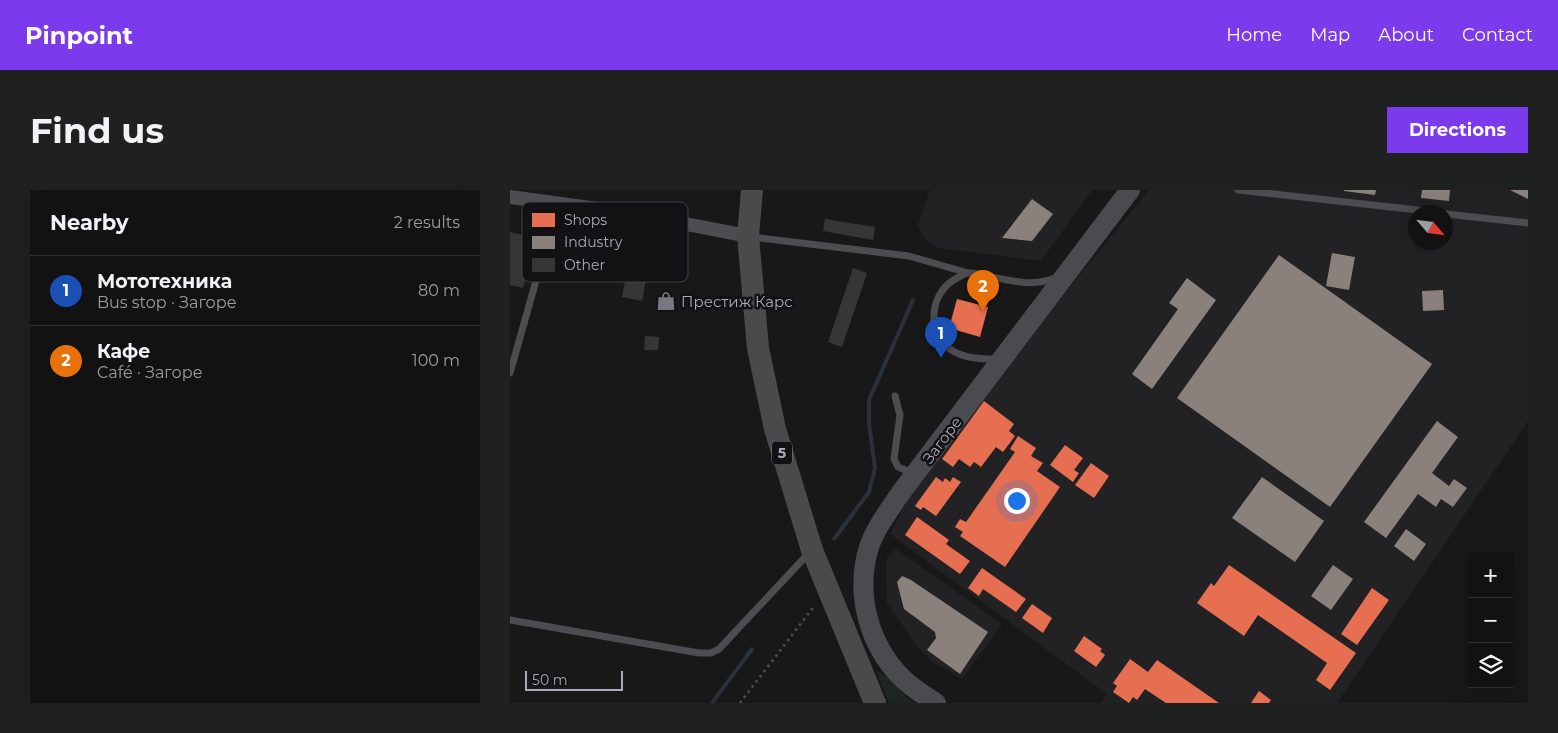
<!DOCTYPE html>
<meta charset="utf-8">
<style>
:root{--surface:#121212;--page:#1f2020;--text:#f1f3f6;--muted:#9c9e9f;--line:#313232;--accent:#7c3aed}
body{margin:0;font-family:Montserrat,sans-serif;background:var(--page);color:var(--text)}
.controls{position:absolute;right:15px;bottom:15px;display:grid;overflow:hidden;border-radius:0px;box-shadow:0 5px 20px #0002}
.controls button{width:45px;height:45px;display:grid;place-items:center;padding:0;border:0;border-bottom:1px solid var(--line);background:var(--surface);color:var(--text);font:25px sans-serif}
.compass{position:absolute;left:898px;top:15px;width:45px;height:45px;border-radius:50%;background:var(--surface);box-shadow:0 5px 20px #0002;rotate:118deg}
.scale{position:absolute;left:15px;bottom:12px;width:98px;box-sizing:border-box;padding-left:5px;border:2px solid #a8aaba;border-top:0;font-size:14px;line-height:18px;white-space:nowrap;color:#a8aaba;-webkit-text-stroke:4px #121214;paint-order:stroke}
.you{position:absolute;left:506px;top:310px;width:18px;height:18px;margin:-12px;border:4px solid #fff;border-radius:50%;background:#1a73e8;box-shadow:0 0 0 8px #1a73e833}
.badge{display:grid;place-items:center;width:32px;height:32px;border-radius:50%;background:var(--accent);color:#fff;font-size:16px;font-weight:700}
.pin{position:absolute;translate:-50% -41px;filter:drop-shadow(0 1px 2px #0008)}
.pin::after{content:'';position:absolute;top:26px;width:18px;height:15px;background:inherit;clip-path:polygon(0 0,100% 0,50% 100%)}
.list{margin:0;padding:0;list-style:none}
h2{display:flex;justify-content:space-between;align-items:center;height:65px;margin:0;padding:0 20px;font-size:21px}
h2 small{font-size:16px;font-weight:400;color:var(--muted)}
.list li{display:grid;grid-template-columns:32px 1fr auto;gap:15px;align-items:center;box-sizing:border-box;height:70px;padding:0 20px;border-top:1px solid var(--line)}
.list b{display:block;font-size:19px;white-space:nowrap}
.list p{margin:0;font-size:16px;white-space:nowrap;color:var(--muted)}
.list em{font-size:16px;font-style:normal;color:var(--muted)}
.icon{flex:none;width:28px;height:28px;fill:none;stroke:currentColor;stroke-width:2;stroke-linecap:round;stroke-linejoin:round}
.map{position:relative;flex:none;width:1018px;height:513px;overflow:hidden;border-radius:0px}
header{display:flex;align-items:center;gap:30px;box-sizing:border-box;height:70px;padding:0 25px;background:var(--accent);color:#fff}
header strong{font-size:24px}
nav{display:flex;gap:28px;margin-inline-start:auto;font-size:18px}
.intro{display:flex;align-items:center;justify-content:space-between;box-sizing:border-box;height:120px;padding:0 30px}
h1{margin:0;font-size:35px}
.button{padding:12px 22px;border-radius:0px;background:var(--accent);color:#fff;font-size:18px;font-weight:700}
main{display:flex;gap:30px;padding:0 30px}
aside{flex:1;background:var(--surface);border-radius:0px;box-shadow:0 5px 20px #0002}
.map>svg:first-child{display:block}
.built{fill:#222224;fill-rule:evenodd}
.green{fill:#1d2620}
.shops{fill:#e76f51}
.industry{fill:#8a817c}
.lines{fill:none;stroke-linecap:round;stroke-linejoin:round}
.stream{stroke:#2a313b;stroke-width:4}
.building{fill:#363637}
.path{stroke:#4e4e53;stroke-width:2.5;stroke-dasharray:2.5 4;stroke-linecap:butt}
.lane{stroke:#4c4c51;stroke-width:7}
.street{stroke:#4c4c51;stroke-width:14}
.secondary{stroke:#4a4b4f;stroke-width:20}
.primary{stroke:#4a4a4d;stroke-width:22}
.labels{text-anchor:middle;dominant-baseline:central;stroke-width:5;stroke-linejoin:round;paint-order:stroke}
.shield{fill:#121214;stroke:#7b7c88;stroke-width:1}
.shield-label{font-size:14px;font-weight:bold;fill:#a8aaba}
.poi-label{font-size:15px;fill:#a8aaba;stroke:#121214;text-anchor:start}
.street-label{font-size:15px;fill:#a8aaba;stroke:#121214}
.key{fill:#121214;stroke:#3f4046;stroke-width:1}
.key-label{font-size:14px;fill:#a8aaba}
</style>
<header>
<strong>Pinpoint</strong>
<nav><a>Home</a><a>Map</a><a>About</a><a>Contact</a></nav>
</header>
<div class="intro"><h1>Find us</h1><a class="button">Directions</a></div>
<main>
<aside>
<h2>Nearby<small>2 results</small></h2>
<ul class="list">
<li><span class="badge" style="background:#1a4fb4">1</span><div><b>Мототехника</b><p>Bus stop · Загоре</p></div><em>80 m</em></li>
<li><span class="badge" style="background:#e8710a">2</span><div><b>Кафе</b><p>Café · Загоре</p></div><em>100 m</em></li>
</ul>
</aside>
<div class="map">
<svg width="1018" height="513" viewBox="0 0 1018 513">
<rect width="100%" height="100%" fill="#181818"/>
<g class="built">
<polygon points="420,0 582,0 531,71 427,58 414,48 408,35"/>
<path d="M639,0H1018V231L827,513H591L597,504L380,344L402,301L478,198ZM906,22H936V52H906Z"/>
<polygon points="386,359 492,434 452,489 423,472 409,459 377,413 376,370"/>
</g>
<path class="green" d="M366,481C379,483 392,505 404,513H379Z"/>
<g class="shops">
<polygon points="447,109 478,117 470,147 439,138"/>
<polygon points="474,211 504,234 499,241 505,246 493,262 486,257 471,277 464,272 460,277 449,269 443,277 432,269"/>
<polygon points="508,246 526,258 521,266 533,273 527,281 550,297 495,377 450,346 453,342 445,337 450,329 456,332 505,262 500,259"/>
<polygon points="555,255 573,268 564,280 569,283 563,292 540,275"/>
<polygon points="581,273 599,286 584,308 565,295"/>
<polygon points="426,287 433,292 435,288 440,292 443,287 451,292 426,326 413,317 411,320 405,316"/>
<polygon points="407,327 439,350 436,354 460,371 450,384 395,345"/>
<polygon points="719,375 846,463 820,500 806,490 817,473 748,425 734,446 687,413 701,393 704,396"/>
<polygon points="472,378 516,409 506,422 473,399 469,406 458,398"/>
<polygon points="862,398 879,410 847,455 831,444"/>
<polygon points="522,414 542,428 533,443 512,428"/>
<polygon points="574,446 592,459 590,461 595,465 586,477 564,461"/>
<polygon points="620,469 638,482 647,470 709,513 656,513 635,499 627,510 623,507 619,513 603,502 607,496 603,493"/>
<polygon points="749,501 761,510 759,513 741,513"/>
</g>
<g class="industry">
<polygon points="834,0 866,0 865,5 834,1"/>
<polygon points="912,0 940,0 939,11 911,8"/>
<polygon points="1000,0 1018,0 1018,9"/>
<polygon points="522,9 543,24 522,51 492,48"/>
<polygon points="822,63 845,67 839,100 816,96"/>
<polygon points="769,65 922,174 820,317 667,208"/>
<polygon points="677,88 706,110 642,199 622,184 668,119 659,113"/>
<polygon points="933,100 934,120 913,121 912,101"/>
<polygon points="927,231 948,247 922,283 939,296 944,289 957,298 943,317 931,309 926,317 908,304 876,348 854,332"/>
<polygon points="752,287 814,331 785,372 722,328"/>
<polygon points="896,339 916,354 904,371 884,356"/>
<polygon points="823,375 843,389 821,420 801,406"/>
<polygon points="392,386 401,390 478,442 450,484 417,460 426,448 425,442 394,419 387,392"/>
</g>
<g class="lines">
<g class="stream">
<polyline points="324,349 359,302 365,278 359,234 359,210 403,110"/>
<polyline points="202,513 242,459"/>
</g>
</g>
<g class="building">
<polygon points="315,29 365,37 363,50 313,41"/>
<polygon points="0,42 25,48 13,98 0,95"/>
<polygon points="119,70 139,73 132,111 112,107"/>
<polygon points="343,78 357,83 332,157 318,152"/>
<polygon points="135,146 149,147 148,160 134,160"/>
</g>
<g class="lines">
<polyline class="path" points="230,513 305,415"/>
<g class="lane">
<polyline points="728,0 925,22"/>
<polyline points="936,24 1018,33"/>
<polyline points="242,47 399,66 458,83"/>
<path d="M488,169C473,169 453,169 440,159C431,153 424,141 424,130C423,111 432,95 449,87C452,85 456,83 460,83C466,83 472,85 478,86C501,91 523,97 545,88"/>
<polyline points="0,183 48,13"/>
<polyline points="385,206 390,225 384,269 388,277 403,283"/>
<polyline points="0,430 189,463 201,463 209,459 299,363"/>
</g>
<polyline class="street" points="0,7 124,24 238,46"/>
<path class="secondary" d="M426,513C414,505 402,498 392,488C358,454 345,403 359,357C366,337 380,319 392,301L620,0"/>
<polyline class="primary" points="242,0 238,46 248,158 265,239 302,360 365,513"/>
</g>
<defs>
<g id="shop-bare" transform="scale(1.5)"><path d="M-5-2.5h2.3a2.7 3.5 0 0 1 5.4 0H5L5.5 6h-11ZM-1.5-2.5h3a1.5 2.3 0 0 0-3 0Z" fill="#767781" stroke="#121214" stroke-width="2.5" paint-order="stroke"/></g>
</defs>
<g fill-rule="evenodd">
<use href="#shop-bare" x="156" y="111"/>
</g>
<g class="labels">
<rect class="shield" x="262" y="251.5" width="20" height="23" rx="4"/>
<g class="shield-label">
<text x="272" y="263">5</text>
</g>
<g class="poi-label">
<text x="171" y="111">Престиж Карс</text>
</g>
<g class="street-label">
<text transform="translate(432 250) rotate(-53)">Загоре</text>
</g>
</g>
<rect x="12" y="12" width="166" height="80" rx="8" class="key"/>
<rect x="22" y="23" width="23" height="14" fill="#e76f51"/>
<rect x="22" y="46" width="23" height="13" fill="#8a817c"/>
<rect x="22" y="68" width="23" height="14" fill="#363637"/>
<g class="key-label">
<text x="54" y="35">Shops</text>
<text x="54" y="57">Industry</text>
<text x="54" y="80">Other</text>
</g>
</svg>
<div class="controls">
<button>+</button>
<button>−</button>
<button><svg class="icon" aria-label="layers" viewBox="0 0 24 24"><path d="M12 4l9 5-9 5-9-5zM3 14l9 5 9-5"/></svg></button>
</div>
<svg class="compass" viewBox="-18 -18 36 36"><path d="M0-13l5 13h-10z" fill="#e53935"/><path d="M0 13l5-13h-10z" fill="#9c9e9f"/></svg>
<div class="scale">50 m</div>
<div class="you"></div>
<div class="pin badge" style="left:431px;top:168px;background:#1a4fb4">1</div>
<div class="pin badge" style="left:473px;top:121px;background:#e8710a">2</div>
</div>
</main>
